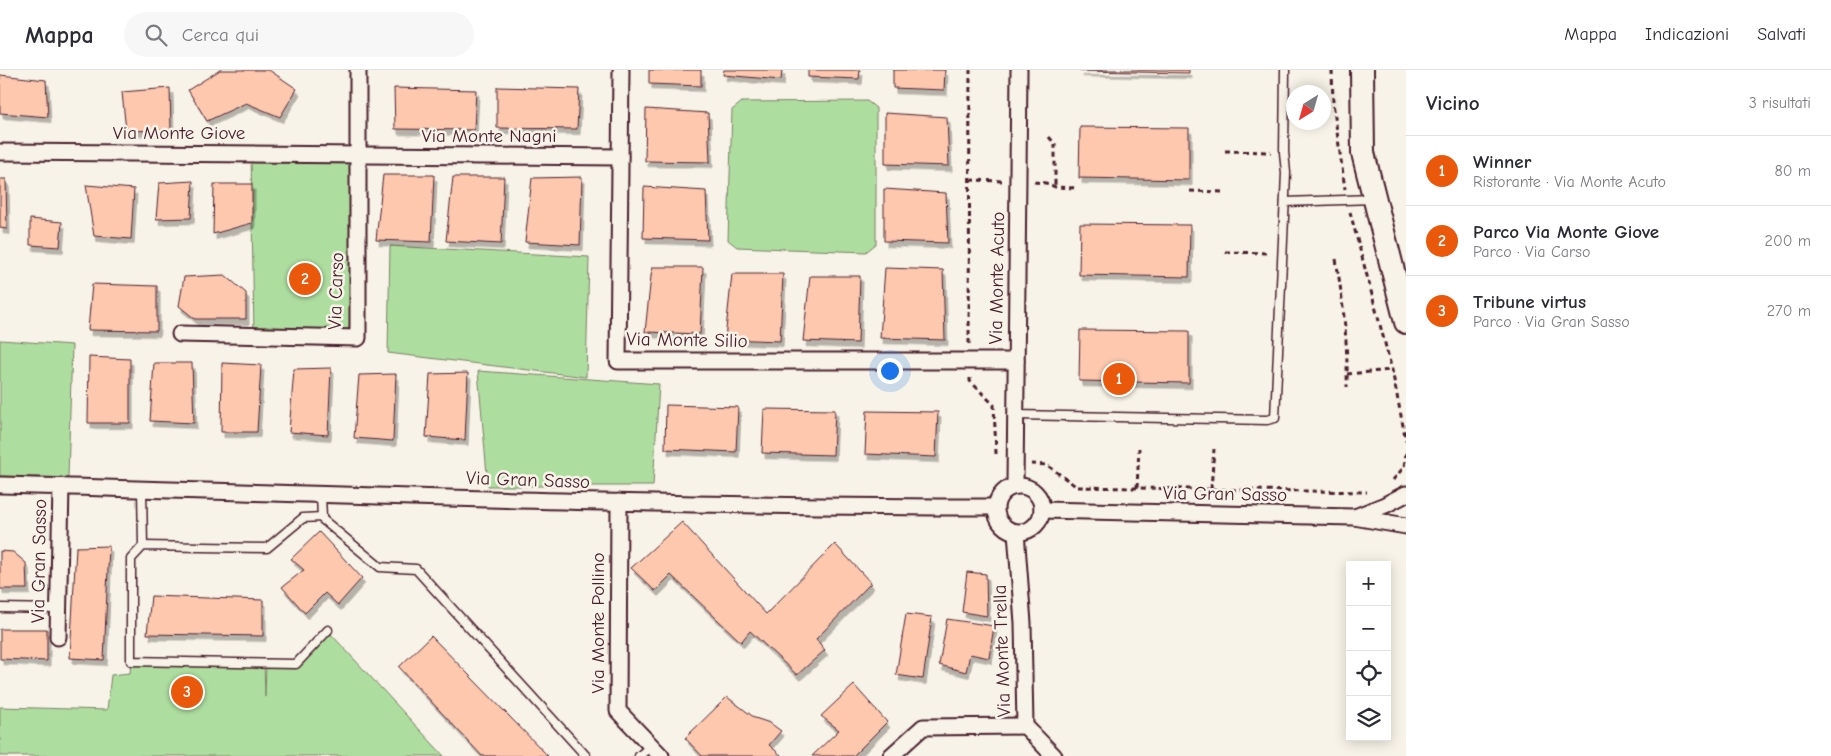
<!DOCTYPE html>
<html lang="it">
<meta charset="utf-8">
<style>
:root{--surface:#fff;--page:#f7f7f7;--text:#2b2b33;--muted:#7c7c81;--line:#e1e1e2;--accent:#ea580c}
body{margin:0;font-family:"Comic Neue",sans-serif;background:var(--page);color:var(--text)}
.controls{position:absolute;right:15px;bottom:15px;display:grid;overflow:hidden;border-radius:0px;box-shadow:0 2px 12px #0003}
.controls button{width:45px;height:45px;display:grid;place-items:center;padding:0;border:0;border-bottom:1px solid var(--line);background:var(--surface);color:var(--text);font:25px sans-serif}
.compass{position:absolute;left:1286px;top:15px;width:45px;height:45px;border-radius:50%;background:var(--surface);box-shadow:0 2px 12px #0003;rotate:217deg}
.you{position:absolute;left:889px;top:300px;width:18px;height:18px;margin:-12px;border:4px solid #fff;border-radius:50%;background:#1a73e8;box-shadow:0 0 0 8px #1a73e833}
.badge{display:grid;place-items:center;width:32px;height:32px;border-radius:50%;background:var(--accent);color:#fff;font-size:16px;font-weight:700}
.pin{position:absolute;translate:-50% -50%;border:2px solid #fff;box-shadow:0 1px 5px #0006}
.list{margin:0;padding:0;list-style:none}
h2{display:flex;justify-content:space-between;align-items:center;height:65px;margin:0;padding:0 20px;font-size:21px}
h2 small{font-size:16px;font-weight:400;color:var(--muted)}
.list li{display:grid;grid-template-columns:32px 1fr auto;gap:15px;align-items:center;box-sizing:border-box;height:70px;padding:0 20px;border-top:1px solid var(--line)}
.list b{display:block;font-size:19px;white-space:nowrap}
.list p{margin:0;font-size:16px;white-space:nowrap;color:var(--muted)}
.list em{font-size:16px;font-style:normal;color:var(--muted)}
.icon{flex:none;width:28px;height:28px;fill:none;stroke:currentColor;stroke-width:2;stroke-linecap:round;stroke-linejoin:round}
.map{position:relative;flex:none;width:1406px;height:686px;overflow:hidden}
header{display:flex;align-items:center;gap:30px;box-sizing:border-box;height:70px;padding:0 25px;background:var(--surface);border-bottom:1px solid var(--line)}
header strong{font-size:24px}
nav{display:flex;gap:28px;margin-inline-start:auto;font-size:18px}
.search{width:350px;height:45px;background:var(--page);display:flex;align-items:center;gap:12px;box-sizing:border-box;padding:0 18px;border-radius:28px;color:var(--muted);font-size:19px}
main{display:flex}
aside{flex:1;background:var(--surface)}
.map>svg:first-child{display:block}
.green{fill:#adde9f;stroke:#7c7e65}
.building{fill:#fec8af;stroke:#4a1f2b;filter:url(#shadow)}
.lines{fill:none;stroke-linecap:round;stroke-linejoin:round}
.lane-casing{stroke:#4a1f2b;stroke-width:11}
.street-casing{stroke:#4a1f2b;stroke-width:19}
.secondary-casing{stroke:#4a1f2b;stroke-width:26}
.path{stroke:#4a1f2b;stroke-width:3;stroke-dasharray:5 4;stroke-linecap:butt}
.lane{stroke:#f7f3e8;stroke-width:8}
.street{stroke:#f7f3e8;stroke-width:15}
.secondary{stroke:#f7f3e8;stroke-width:22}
.labels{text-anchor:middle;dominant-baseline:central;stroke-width:5;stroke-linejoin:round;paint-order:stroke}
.street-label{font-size:19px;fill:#4a1f2b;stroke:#f7f3e8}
</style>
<header>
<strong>Mappa</strong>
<div class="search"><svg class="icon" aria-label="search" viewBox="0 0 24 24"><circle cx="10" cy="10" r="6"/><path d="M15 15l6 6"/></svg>Cerca qui</div>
<nav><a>Mappa</a><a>Indicazioni</a><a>Salvati</a></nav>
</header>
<main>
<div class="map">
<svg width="1406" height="686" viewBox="0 0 1406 686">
<defs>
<filter id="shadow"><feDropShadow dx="3" dy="5.5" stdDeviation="0" flood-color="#0004"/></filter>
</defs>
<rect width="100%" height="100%" fill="#f7f3e8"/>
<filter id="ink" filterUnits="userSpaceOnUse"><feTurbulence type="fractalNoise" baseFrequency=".02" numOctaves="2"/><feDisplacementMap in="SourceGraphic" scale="10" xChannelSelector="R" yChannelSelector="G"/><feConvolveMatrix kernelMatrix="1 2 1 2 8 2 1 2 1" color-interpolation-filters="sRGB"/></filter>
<g filter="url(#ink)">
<g class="green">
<polygon points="867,31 876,38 876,174 866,182 737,177 728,170 732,40 742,32"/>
<polygon points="251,84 358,85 358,268 254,266"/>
<polygon points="390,176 589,187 586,307 388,283"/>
<polygon points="0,270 72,275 68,408 0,406"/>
<polygon points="478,301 659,314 653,416 488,416"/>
<polygon points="329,562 444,686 0,686 0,637 107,640 111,605 130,603 131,591 264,593 265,627 266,595 298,595"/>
</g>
<g class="building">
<polygon points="220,0 269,0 297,19 280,47 246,33 207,51 188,20"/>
<polygon points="649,0 701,0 701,16 649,14"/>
<polygon points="724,0 782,0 781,10 723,5"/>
<polygon points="808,0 860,0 859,9 808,7"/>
<polygon points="893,0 945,0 944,20 893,18"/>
<polygon points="1080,0 1189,0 1189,3 1080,1"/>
<polygon points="0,5 46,10 48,47 0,43"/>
<polygon points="497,17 579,19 577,59 497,58"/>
<polygon points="170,18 171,60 126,61 122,22"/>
<polygon points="394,18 476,20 474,60 395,59"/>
<polygon points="646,39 708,43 710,92 645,91"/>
<polygon points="885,43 947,47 949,96 885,94"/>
<polygon points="1080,57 1189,58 1189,110 1079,108"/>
<polygon points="383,105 434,105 431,172 376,170"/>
<polygon points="453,107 504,107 501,174 446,171"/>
<polygon points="582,107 580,175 525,172 532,108"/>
<polygon points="0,109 6,109 7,159 0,158"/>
<polygon points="193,111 191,148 156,149 159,113"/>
<polygon points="214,114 252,114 252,153 213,164"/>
<polygon points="86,115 134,119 131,169 94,166"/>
<polygon points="644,117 706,121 708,170 643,168"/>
<polygon points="884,119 946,123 948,173 884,171"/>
<polygon points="30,149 62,152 60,177 30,175"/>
<polygon points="1080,154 1190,155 1189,207 1079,205"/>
<polygon points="652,197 703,197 700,264 645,262"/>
<polygon points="885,198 943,200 945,270 880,268"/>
<polygon points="732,204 783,204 780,271 725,269"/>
<polygon points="225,205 246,223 246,249 195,249 179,236 184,207"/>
<polygon points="810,206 860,206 858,273 803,271"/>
<polygon points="92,214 157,216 157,261 88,260"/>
<polygon points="1080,260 1189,261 1189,313 1079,311"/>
<polygon points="89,287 130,289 130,353 88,353"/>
<polygon points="154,293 192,293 194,353 150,351"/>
<polygon points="222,293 261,295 257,362 221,362"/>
<polygon points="331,298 328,365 289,362 294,299"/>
<polygon points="468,303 465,370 426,367 430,304"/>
<polygon points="396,304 393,371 354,368 359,305"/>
<polygon points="666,335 738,337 736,382 665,379"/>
<polygon points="764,339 835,340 833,385 762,383"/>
<polygon points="867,341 938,342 936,387 865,384"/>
<polygon points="682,452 766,544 835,474 871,513 816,569 825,580 797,605 750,561 741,572 671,505 655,521 631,498"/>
<polygon points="319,462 362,508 338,535 325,523 305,543 282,517 304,500 291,489"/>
<polygon points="109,476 104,590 70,588 76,477"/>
<polygon points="0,481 13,482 26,493 27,519 0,519"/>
<polygon points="967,502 986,504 987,546 962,542"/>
<polygon points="151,526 263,530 263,566 147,564"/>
<polygon points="906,544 932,547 923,609 896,605"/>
<polygon points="947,549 994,556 989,588 970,584 966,602 939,595"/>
<polygon points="0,559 47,559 47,591 0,589"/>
<polygon points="431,566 548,686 482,686 399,597"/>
<polygon points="854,615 887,652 853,686 812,686 839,660 821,646"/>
<polygon points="727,627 755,648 770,653 781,661 769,675 782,686 702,686 685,668"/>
</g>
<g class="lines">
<g class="lane-casing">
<g id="lane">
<polyline points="1285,132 1373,129"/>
<polyline points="1016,345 1267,350 1275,348 1286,103 1284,82 1285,0"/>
<polyline points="142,419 143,476"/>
<polyline points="321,424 322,449 380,497 416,499 586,686"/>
<polyline points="322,447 303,448 267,478 143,476 131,489 131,591 296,594 328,560"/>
<polyline points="0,538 58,539"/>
<polyline points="639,686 651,676"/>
</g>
</g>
<g class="street-casing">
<g id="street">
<polyline points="621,0 618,291 1016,291"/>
<polyline points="0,82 620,87"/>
<polyline points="180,264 358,268 358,0"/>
<path d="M0,415C332,424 663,437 995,437"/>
<circle cx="1019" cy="439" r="23"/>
<polyline points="1015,416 1019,0"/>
<polyline points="619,432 618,641 661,686"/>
<polyline points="1042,440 1354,447 1406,456"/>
<polyline points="1355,447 1385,435 1406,424"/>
<polyline points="1016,462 1023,553 1025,656 1054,686"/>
<polyline points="58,567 61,416"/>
<polyline points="891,686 923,657 1025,656"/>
</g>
</g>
<g class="secondary-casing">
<polyline id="secondary" points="1362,0 1363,83 1406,252"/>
</g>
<g class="path">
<polyline points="1332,0 1333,33 1345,119"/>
<polyline points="1049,67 1055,74 1055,117"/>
<polyline points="1225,81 1271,82"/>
<polyline points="970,110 1003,111"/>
<polyline points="1034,112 1046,113 1055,117 1077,118"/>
<polyline points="1190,121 1225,122"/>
<polyline points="1350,142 1392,300 1406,371"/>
<polyline points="1225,182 1269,183"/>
<path d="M1336,189C1343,231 1348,274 1347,317"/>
<polyline points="969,274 970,0"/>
<polyline points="1347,304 1392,300"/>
<polyline points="970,308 970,311 994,335 996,384"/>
<polyline points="1031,394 1047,395 1077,417 1367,422"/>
<polyline points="1393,410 1404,397 1406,383"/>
<polyline points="1137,418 1139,378"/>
<polyline points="1211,419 1214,379"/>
</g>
<use href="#lane" class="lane"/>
<use href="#street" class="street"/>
<use href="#secondary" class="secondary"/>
</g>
</g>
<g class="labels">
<g class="street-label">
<text x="179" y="63">Via Monte Giove</text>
<text x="489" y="66">Via Monte Nagni</text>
<text transform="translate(997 208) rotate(-89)">Via Monte Acuto</text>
<text transform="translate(336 221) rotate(-88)">Via Carso</text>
<text transform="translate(687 270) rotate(1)">Via Monte Silio</text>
<text transform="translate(528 410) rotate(2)">Via Gran Sasso</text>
<text transform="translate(1225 424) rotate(1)">Via Gran Sasso</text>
<text transform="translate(39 491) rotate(-89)">Via Gran Sasso</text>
<text transform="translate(598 553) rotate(-90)">Via Monte Pollino</text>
<text transform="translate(1002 581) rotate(-92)">Via Monte Trella</text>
</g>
</g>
</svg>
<div class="controls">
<button>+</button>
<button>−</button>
<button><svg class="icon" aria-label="locate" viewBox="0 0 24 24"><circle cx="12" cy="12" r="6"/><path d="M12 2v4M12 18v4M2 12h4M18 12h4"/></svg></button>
<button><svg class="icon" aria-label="layers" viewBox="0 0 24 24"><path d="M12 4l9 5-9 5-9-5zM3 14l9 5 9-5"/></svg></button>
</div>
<svg class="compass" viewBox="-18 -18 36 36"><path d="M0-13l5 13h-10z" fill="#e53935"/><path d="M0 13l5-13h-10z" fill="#7c7c81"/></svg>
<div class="you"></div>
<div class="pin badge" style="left:1119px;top:309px">1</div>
<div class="pin badge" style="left:305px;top:209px">2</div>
<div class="pin badge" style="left:187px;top:622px">3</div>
</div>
<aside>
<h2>Vicino<small>3 risultati</small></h2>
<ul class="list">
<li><span class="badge">1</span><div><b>Winner</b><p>Ristorante · Via Monte Acuto</p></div><em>80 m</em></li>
<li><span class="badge">2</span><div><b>Parco Via Monte Giove</b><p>Parco · Via Carso</p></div><em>200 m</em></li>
<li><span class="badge">3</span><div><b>Tribune virtus</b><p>Parco · Via Gran Sasso</p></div><em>270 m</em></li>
</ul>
</aside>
</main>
